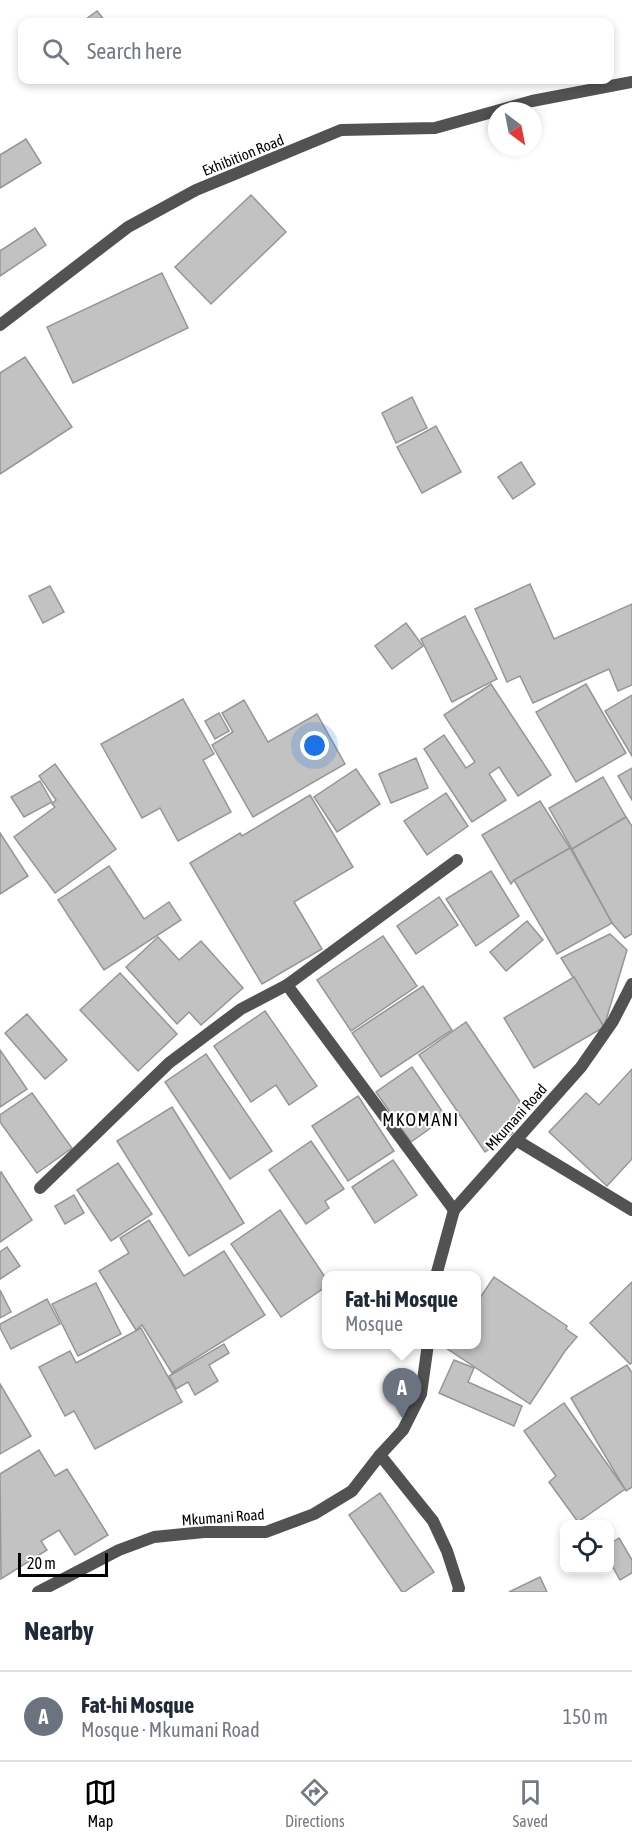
<!DOCTYPE html>
<meta charset="utf-8">
<style>
:root{--surface:#fff;--page:#f6f6f7;--text:#1f2937;--muted:#747a83;--line:#e0e1e3;--accent:#000}
body{margin:0;font-family:"Asap Condensed",sans-serif;background:var(--page);color:var(--text)}
.controls{position:absolute;right:18px;bottom:18px;display:grid;overflow:hidden;border-radius:12px;box-shadow:0 3px 9px #0003}
.controls button{width:54px;height:54px;display:grid;place-items:center;padding:0;border:0;border-bottom:2px solid var(--line);background:var(--surface);color:var(--text);font:30px sans-serif}
.compass{position:absolute;left:488px;top:102px;width:54px;height:54px;border-radius:50%;background:var(--surface);box-shadow:0 3px 9px #0003;rotate:148deg}
.scale{position:absolute;left:18px;bottom:15px;width:90px;box-sizing:border-box;padding-left:6px;border:3px solid #000;border-top:0;font-size:16px;line-height:21px;white-space:nowrap;color:#000;-webkit-text-stroke:4px #fff;paint-order:stroke}
.you{position:absolute;left:315px;top:746px;width:21px;height:21px;margin:-15px;border:4px solid #fff;border-radius:50%;background:#1a73e8;box-shadow:0 0 0 9px #1a73e833}
.badge{display:grid;place-items:center;width:39px;height:39px;border-radius:50%;background:var(--accent);color:#fff;font-size:20px;font-weight:700}
.pin{position:absolute;translate:-50% -50px;filter:drop-shadow(0 2px 3px #0008)}
.pin::after{content:'';position:absolute;top:32px;width:21px;height:18px;background:inherit;clip-path:polygon(0 0,100% 0,50% 100%)}
.popup{position:absolute;left:322px;top:1271px;width:159px;height:78px;box-sizing:border-box;display:grid;place-content:center;border-radius:12px;background:var(--surface);filter:drop-shadow(0 2px 4px #0005);font-size:20px;white-space:nowrap;color:var(--muted)}
.popup b{font-size:22px;color:var(--text)}
.popup::after{content:'';position:absolute;left:50%;top:100%;margin-left:-12px;border:12px solid transparent;border-top-color:var(--surface)}
.list{margin:0;padding:0;list-style:none}
h2{display:flex;justify-content:space-between;align-items:center;height:78px;margin:0;padding:0 24px;font-size:26px}
h2 small{font-size:20px;font-weight:400;color:var(--muted)}
.list li{display:grid;grid-template-columns:39px 1fr auto;gap:18px;align-items:center;box-sizing:border-box;height:90px;padding:0 24px;border-top:2px solid var(--line)}
.list b{display:block;font-size:22px;white-space:nowrap}
.list p{margin:0;font-size:20px;white-space:nowrap;color:var(--muted)}
.list em{font-size:20px;font-style:normal;color:var(--muted)}
.icon{flex:none;width:33px;height:33px;fill:none;stroke:currentColor;stroke-width:2;stroke-linecap:round;stroke-linejoin:round}
.map{position:relative;flex:none;width:632px;height:1592px;overflow:hidden}
.search{position:absolute;background:var(--surface);box-shadow:0 3px 9px #0003;left:18px;right:18px;top:18px;height:66px;display:flex;align-items:center;gap:15px;box-sizing:border-box;padding:0 21px;border-radius:12px;color:var(--muted);font-size:22px}
.sheet{height:168px;background:var(--surface)}
nav{display:flex;justify-content:space-around;align-items:center;box-sizing:border-box;height:84px;border-top:2px solid var(--line);background:var(--surface);font-size:16px;color:var(--muted)}
nav a{display:grid;justify-items:center;gap:3px}
nav .on{color:var(--accent)}
.map>svg:first-child{display:block}
.building{fill:#c2c2c2;stroke:#969696;stroke-width:1.5}
.lines{fill:none;stroke-linecap:round;stroke-linejoin:round}
.street{stroke:#525252;stroke-width:12}
.labels{text-anchor:middle;dominant-baseline:central;stroke-width:4.5;stroke-linejoin:round;paint-order:stroke}
.street-label{font-size:15px;fill:#000;stroke:#fff}
.quarter-label{font-size:18px;letter-spacing:1.5px;fill:#000;stroke:#fff}
</style>
<div class="map">
<svg width="632" height="1592" viewBox="0 0 632 1592">
<rect width="100%" height="100%" fill="#fff"/>
<g class="building">
<polygon points="97,11 106,22 82,22"/>
<polygon points="26,139 41,163 0,188 0,155"/>
<polygon points="251,195 286,232 211,304 175,267"/>
<polygon points="35,228 46,245 0,276 0,251"/>
<polygon points="162,273 188,328 73,383 47,327"/>
<polygon points="25,357 72,427 0,474 0,373"/>
<polygon points="412,397 427,428 396,443 382,413"/>
<polygon points="436,426 461,472 422,493 397,447"/>
<polygon points="521,462 535,484 513,499 498,477"/>
<polygon points="530,584 554,639 632,604 632,685 618,691 609,669 533,703 520,676 507,682 475,609"/>
<polygon points="50,586 64,612 43,623 29,596"/>
<polygon points="465,616 497,679 452,702 421,639"/>
<polygon points="406,623 423,646 392,669 375,646"/>
<polygon points="491,684 551,775 518,796 499,767 489,774 506,800 472,822 424,749 444,735 466,768 475,762 444,715"/>
<polygon points="586,684 626,753 576,782 536,712"/>
<polygon points="632,695 632,756 605,711"/>
<polygon points="183,699 214,754 203,760 231,812 178,841 160,808 142,818 101,744"/>
<polygon points="244,700 268,742 317,714 345,764 253,817 212,745 233,732 222,713"/>
<polygon points="219,713 229,731 215,739 205,721"/>
<polygon points="416,758 428,788 391,803 379,774"/>
<polygon points="55,764 116,849 55,893 14,837 55,807 52,804 56,800 39,776"/>
<polygon points="632,768 632,800 618,776"/>
<polygon points="356,769 380,804 337,832 314,797"/>
<polygon points="603,777 626,817 572,849 549,808"/>
<polygon points="40,781 52,802 24,817 11,797"/>
<polygon points="446,793 468,826 427,855 404,821"/>
<polygon points="310,795 353,867 294,902 322,949 262,984 190,863 240,833 242,836"/>
<polygon points="540,801 570,848 514,880 511,884 482,835"/>
<polygon points="626,817 632,826 632,934 625,938 612,923 572,849"/>
<polygon points="0,833 28,876 0,894"/>
<polygon points="570,848 612,923 557,954 514,880"/>
<polygon points="109,866 144,919 169,902 181,920 104,970 58,900"/>
<polygon points="491,871 519,916 476,946 446,899"/>
<polygon points="439,897 458,925 416,954 397,926"/>
<polygon points="527,921 543,940 506,971 490,952"/>
<polygon points="610,934 627,950 604,1027 561,958"/>
<polygon points="383,936 417,986 351,1031 317,980"/>
<polygon points="158,937 179,960 201,941 243,988 201,1025 189,1012 177,1024 126,967"/>
<polygon points="120,973 177,1034 138,1071 80,1010"/>
<polygon points="574,977 604,1027 534,1068 504,1018"/>
<polygon points="423,986 452,1030 381,1077 352,1033"/>
<polygon points="265,1011 317,1086 289,1105 276,1085 251,1102 214,1046"/>
<polygon points="27,1014 67,1060 45,1079 5,1033"/>
<polygon points="466,1022 525,1109 506,1122 513,1133 485,1152 419,1055"/>
<polygon points="0,1050 27,1089 0,1107"/>
<polygon points="206,1054 272,1151 230,1179 165,1082"/>
<polygon points="412,1067 446,1117 411,1142 376,1092"/>
<polygon points="632,1069 632,1159 607,1186 549,1132 586,1093 599,1105"/>
<polygon points="32,1093 72,1148 37,1173 0,1122 0,1115"/>
<polygon points="358,1096 394,1151 348,1181 312,1126"/>
<polygon points="172,1107 244,1223 189,1256 117,1141"/>
<polygon points="311,1141 344,1189 325,1201 329,1208 306,1224 269,1170"/>
<polygon points="393,1160 417,1195 375,1223 352,1187"/>
<polygon points="118,1163 152,1214 111,1241 77,1190"/>
<polygon points="1,1172 32,1220 0,1242 0,1173"/>
<polygon points="74,1195 84,1213 65,1224 55,1206"/>
<polygon points="280,1210 327,1280 327,1286 281,1317 231,1244"/>
<polygon points="149,1220 184,1276 224,1251 265,1315 172,1373 142,1325 136,1330 99,1271 129,1253 120,1238"/>
<polygon points="7,1247 20,1266 0,1279 0,1252"/>
<polygon points="494,1277 567,1326 566,1329 577,1337 565,1351 530,1404 446,1348 448,1344 477,1344 477,1302"/>
<polygon points="632,1282 632,1363 630,1364 590,1323"/>
<polygon points="96,1283 121,1334 78,1356 52,1304"/>
<polygon points="0,1290 11,1312 0,1318"/>
<polygon points="47,1299 60,1324 11,1349 0,1328 0,1324"/>
<polygon points="141,1328 182,1402 95,1449 74,1411 65,1416 39,1367 70,1351 76,1363"/>
<polygon points="224,1344 229,1353 209,1365 218,1381 195,1395 188,1382 176,1389 169,1376"/>
<polygon points="454,1360 474,1368 468,1382 522,1406 514,1426 439,1393"/>
<polygon points="627,1365 632,1373 632,1487 626,1491 571,1398"/>
<polygon points="0,1384 31,1436 0,1454"/>
<polygon points="564,1403 625,1489 578,1522 549,1482 556,1476 524,1431"/>
<polygon points="39,1450 55,1476 67,1469 108,1535 75,1555 59,1530 41,1541 47,1550 1,1579 0,1474"/>
<polygon points="380,1493 434,1572 404,1592 402,1592 349,1515"/>
<polygon points="619,1538 632,1560 632,1573 620,1580 610,1562 610,1544"/>
<polygon points="540,1577 547,1592 509,1592"/>
</g>
<g class="lines">
<g class="street">
<polyline points="0,325 128,227 196,190 341,130 435,128 532,101 632,82"/>
<polyline points="287,985 454,1210"/>
<polyline points="516,1140 632,1210"/>
<polyline points="40,1188 169,1063 241,1009 287,985 457,860"/>
<polyline points="436,1276 454,1210 581,1067 613,1021 632,984"/>
<polyline points="380,1455 433,1521 447,1551 459,1588 458,1592"/>
<polyline points="38,1592 119,1550 154,1537 204,1532 266,1532 314,1514 352,1491 380,1455 403,1430 421,1394 428,1344"/>
</g>
</g>
<g class="labels">
<g class="street-label">
<text transform="translate(243 155) rotate(-22)">Exhibition Road</text>
<text transform="translate(516 1117) rotate(-48)">Mkumani Road</text>
<text transform="translate(223 1517) rotate(-4)">Mkumani Road</text>
</g>
<g class="quarter-label">
<text x="421" y="1119">MKOMANI</text>
</g>
</g>
</svg>
<div class="controls">
<button><svg class="icon" aria-label="locate" viewBox="0 0 24 24"><circle cx="12" cy="12" r="6"/><path d="M12 2v4M12 18v4M2 12h4M18 12h4"/></svg></button>
</div>
<svg class="compass" viewBox="-18 -18 36 36"><path d="M0-13l5 13h-10z" fill="#e53935"/><path d="M0 13l5-13h-10z" fill="#747a83"/></svg>
<div class="scale">20 m</div>
<div class="you"></div>
<div class="pin badge" style="left:402px;top:1418px;background:#6b7280">A</div>
<div class="popup"><b>Fat-hi Mosque</b>Mosque</div>
<div class="search"><svg class="icon" aria-label="search" viewBox="0 0 24 24"><circle cx="10" cy="10" r="6"/><path d="M15 15l6 6"/></svg>Search here</div>
</div>
<section class="sheet">
<h2>Nearby<small></small></h2>
<ul class="list">
<li><span class="badge" style="background:#6b7280">A</span><div><b>Fat-hi Mosque</b><p>Mosque · Mkumani Road</p></div><em>150 m</em></li>
</ul>
</section>
<nav>
<a class="on"><svg class="icon" aria-label="map" viewBox="0 0 24 24"><path d="M3 6l6-2 6 2 6-2v14l-6 2-6-2-6 2zM9 4v14M15 6v14"/></svg>Map</a>
<a><svg class="icon" aria-label="directions" viewBox="0 0 24 24"><path d="M12 3l9 9-9 9-9-9zM9 14v-3h6M13 9l2 2-2 2"/></svg>Directions</a>
<a><svg class="icon" aria-label="saved" viewBox="0 0 24 24"><path d="M7 4h10v16l-5-4-5 4z"/></svg>Saved</a>
</nav>
